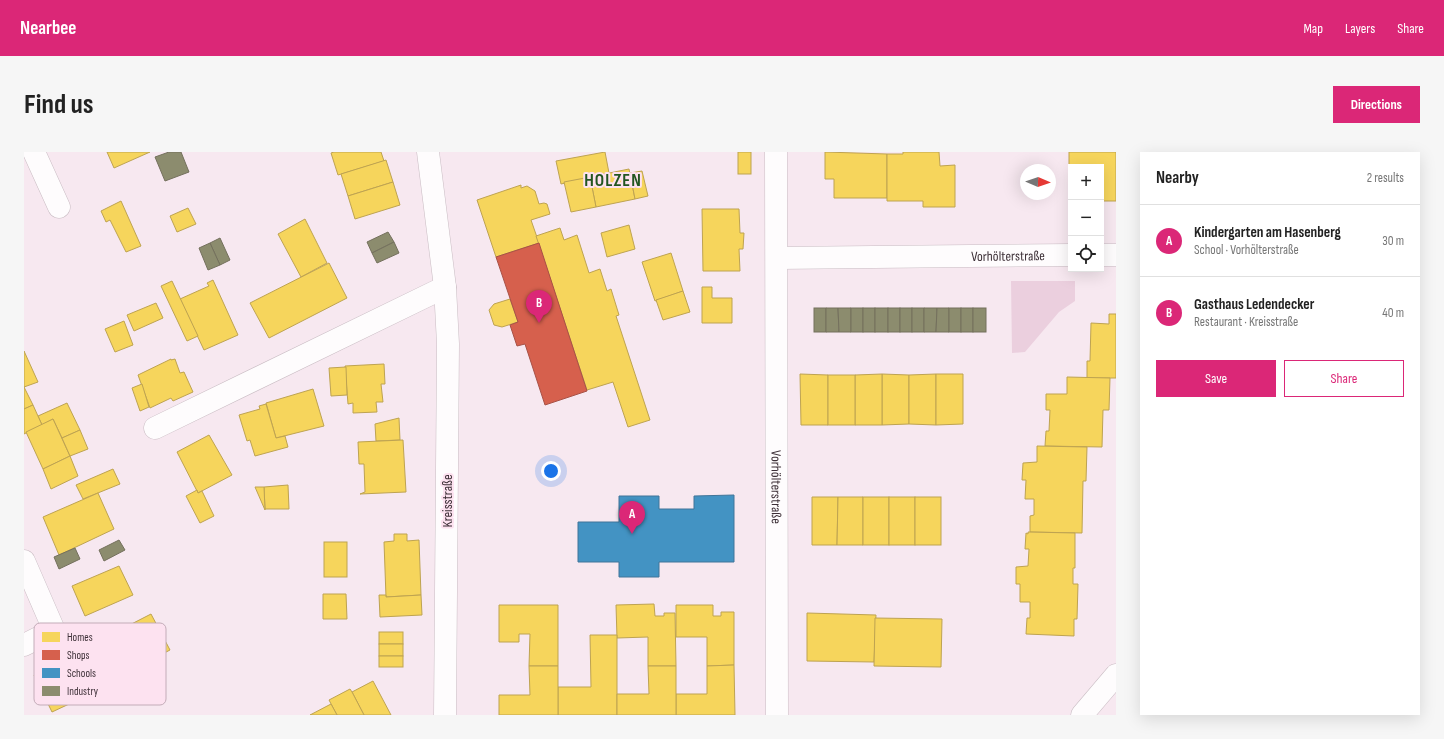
<!DOCTYPE html>
<meta charset="utf-8">
<style>
:root{--surface:#fff;--page:#f6f6f6;--text:#222;--muted:#767676;--line:#e0e0e0;--accent:#db2777}
body{margin:0;font-family:"Sofia Sans Condensed",sans-serif;background:var(--page);color:var(--text)}
.controls{position:absolute;right:12px;top:12px;display:grid;overflow:hidden;border-radius:0px;box-shadow:0 4px 16px #0002}
.controls button{width:36px;height:36px;display:grid;place-items:center;padding:0;border:0;border-bottom:1px solid var(--line);background:var(--surface);color:var(--text);font:20px sans-serif}
.compass{position:absolute;left:996px;top:12px;width:36px;height:36px;border-radius:50%;background:var(--surface);box-shadow:0 4px 16px #0002;rotate:92deg}
.you{position:absolute;left:527px;top:319px;width:14px;height:14px;margin:-10px;border:3px solid #fff;border-radius:50%;background:#1a73e8;box-shadow:0 0 0 6px #1a73e833}
.badge{display:grid;place-items:center;width:26px;height:26px;border-radius:50%;background:var(--accent);color:#fff;font-size:13px;font-weight:700}
.pin{position:absolute;translate:-50% -33px;filter:drop-shadow(0 1px 2px #0008)}
.pin::after{content:'';position:absolute;top:21px;width:14px;height:12px;background:inherit;clip-path:polygon(0 0,100% 0,50% 100%)}
.list{margin:0;padding:0;list-style:none}
h2{display:flex;justify-content:space-between;align-items:center;height:52px;margin:0;padding:0 16px;font-size:17px}
h2 small{font-size:13px;font-weight:400;color:var(--muted)}
.list li{display:grid;grid-template-columns:26px 1fr auto;gap:12px;align-items:center;box-sizing:border-box;height:72px;padding:0 16px;border-top:1px solid var(--line)}
.list b{display:block;font-size:15px;white-space:nowrap}
.list p{margin:0;font-size:13px;white-space:nowrap;color:var(--muted)}
.list em{font-size:13px;font-style:normal;color:var(--muted)}
.actions{display:flex;gap:8px;padding:12px 16px}
.actions a{flex:1;padding:9px 0;border:1px solid var(--accent);border-radius:0px;text-align:center;font-size:14px;color:var(--accent)}
.actions .main{background:var(--accent);color:#fff}
.icon{flex:none;width:22px;height:22px;fill:none;stroke:currentColor;stroke-width:2;stroke-linecap:round;stroke-linejoin:round}
.map{position:relative;flex:none;width:1092px;height:563px;overflow:hidden;border-radius:0px}
header{display:flex;align-items:center;gap:24px;box-sizing:border-box;height:56px;padding:0 20px;background:var(--accent);color:#fff}
header strong{font-size:19px}
nav{display:flex;gap:22px;margin-inline-start:auto;font-size:14px}
.intro{display:flex;align-items:center;justify-content:space-between;box-sizing:border-box;height:96px;padding:0 24px}
h1{margin:0;font-size:28px}
.button{padding:10px 18px;border-radius:0px;background:var(--accent);color:#fff;font-size:14px;font-weight:700}
main{display:flex;gap:24px;padding:0 24px}
aside{flex:1;background:var(--surface);border-radius:0px;box-shadow:0 4px 16px #0002}
.map>svg:first-child{display:block}
.green{fill:#ebcfde}
.homes{fill:#f6d55c;stroke:#bea351}
.shops{fill:#d6604d;stroke:#a85146}
.schools{fill:#4393c3;stroke:#417599}
.industry{fill:#8c8c6e;stroke:#74705d}
.lines{fill:none;stroke-linecap:round;stroke-linejoin:round}
.minor-casing{stroke:#c9bcc3;stroke-width:23}
.major-casing{stroke:#c9bcc3;stroke-width:23}
.minor{stroke:#fefcfd;stroke-width:22}
.major{stroke:#fefcfd;stroke-width:22}
.labels{text-anchor:middle;dominant-baseline:central;stroke-width:4;stroke-linejoin:round;paint-order:stroke}
.street-label{font-size:14px;fill:#3c2f36;stroke:#fde2f0}
.district-label{font-size:18px;font-weight:bold;letter-spacing:1px;fill:#235620;stroke:#fde2f0}
.key{fill:#fde2f0;stroke:#c3acb8;stroke-width:1}
.key-label{font-size:11px;fill:#3c2f36}
</style>
<header>
<strong>Nearbee</strong>
<nav><a>Map</a><a>Layers</a><a>Share</a></nav>
</header>
<div class="intro"><h1>Find us</h1><a class="button">Directions</a></div>
<main>
<div class="map">
<svg width="1092" height="563" viewBox="0 0 1092 563">
<rect width="100%" height="100%" fill="#f7e8f0"/>
<polygon class="green" points="987,129 1051,129 1051,149 1035,160 1001,200 988,201"/>
<g class="homes">
<polygon points="83,0 126,0 90,16"/>
<polygon points="310,0 357,0 360,9 314,23 307,1"/>
<polygon points="581,0 585,21 537,32 532,9"/>
<rect x="714" y="0" width="13" height="22"/>
<polygon points="801,0 863,2 863,46 810,46 810,27 801,27"/>
<polygon points="879,0 915,0 916,14 931,13 931,55 899,55 899,49 863,49 863,2 879,2"/>
<polygon points="1045,0 1092,0 1092,49 1077,49 1077,15 1047,15 1045,17"/>
<polygon points="362,8 369,30 324,44 317,22"/>
<polygon points="605,17 611,47 572,55 566,25"/>
<polygon points="618,19 624,44 611,47 606,21"/>
<polygon points="566,25 572,55 547,60 540,30"/>
<polygon points="369,30 376,53 331,67 324,44"/>
<polygon points="497,33 497,36 503,34 511,39 515,52 520,51 523,52 526,62 507,68 515,91 472,105 453,48"/>
<polygon points="97,49 117,94 102,100 86,68 82,70 77,59"/>
<polygon points="164,56 172,72 153,80 146,64"/>
<polygon points="678,57 715,57 716,81 720,81 719,97 715,97 716,119 679,119"/>
<polygon points="281,67 303,111 277,125 254,82"/>
<polygon points="605,73 611,97 583,105 577,81"/>
<polygon points="536,76 540,88 553,83 565,121 576,117 583,139 587,137 595,163 592,164 626,268 604,275 589,230 563,238 512,84"/>
<polygon points="647,101 659,139 631,149 618,110"/>
<polygon points="305,111 323,146 245,186 226,151"/>
<polygon points="189,128 214,183 180,198 156,147 185,134 183,131"/>
<polygon points="148,129 174,184 163,189 137,134"/>
<polygon points="678,135 688,135 688,146 708,146 708,171 678,171"/>
<polygon points="659,139 666,160 639,168 632,148"/>
<polygon points="486,147 494,170 478,175 470,173 465,158 470,152"/>
<polygon points="132,151 139,166 110,179 103,163"/>
<polygon points="1085,162 1092,162 1092,226 1063,226 1063,209 1066,209 1067,171 1085,172"/>
<polygon points="100,169 109,193 91,200 81,177"/>
<polygon points="0,199 14,230 0,235"/>
<polygon points="147,207 147,208 151,207 156,221 160,220 169,240 149,249 147,246 126,256 114,223"/>
<polygon points="360,212 361,232 357,232 359,250 352,250 353,260 329,261 329,251 324,252 321,214"/>
<polygon points="322,215 323,243 307,244 305,216"/>
<polygon points="776,222 804,223 804,273 777,273"/>
<polygon points="858,222 885,223 885,272 858,273"/>
<polygon points="858,222 858,273 831,273 831,223"/>
<polygon points="912,222 912,273 885,272 885,223"/>
<polygon points="912,222 939,222 939,272 912,273"/>
<rect x="804" y="223" width="27" height="50"/>
<polygon points="1043,225 1086,226 1085,258 1079,258 1078,295 1021,294 1022,279 1025,279 1026,258 1022,258 1022,242 1043,242"/>
<polygon points="118,232 125,255 116,259 108,236"/>
<polygon points="0,235 9,253 0,257"/>
<polygon points="289,237 300,274 252,286 242,251"/>
<polygon points="43,251 56,278 38,286 29,267 18,273 14,264"/>
<polygon points="242,252 252,286 261,284 264,295 231,304 226,288 223,289 215,263 236,257 235,254"/>
<polygon points="9,253 18,273 0,282 0,257"/>
<polygon points="375,266 376,288 352,289 351,272"/>
<polygon points="29,267 46,304 19,317 2,280"/>
<polygon points="56,278 64,297 46,304 38,286"/>
<polygon points="185,283 208,323 174,341 153,300"/>
<polygon points="379,288 382,340 336,342 341,340 340,312 335,312 334,290"/>
<polygon points="1013,294 1063,295 1062,329 1059,329 1058,381 1006,380 1006,364 1010,363 1010,347 1001,347 1002,328 998,328 999,311 1013,310"/>
<polygon points="46,304 54,324 27,337 19,317"/>
<polygon points="89,317 96,332 59,347 52,333"/>
<polygon points="264,333 265,357 241,357 240,335"/>
<polygon points="231,335 240,335 241,358"/>
<polygon points="173,338 174,341 178,339 190,364 176,371 162,344"/>
<polygon points="74,341 90,377 35,403 19,365"/>
<polygon points="788,345 814,345 813,393 788,393"/>
<polygon points="814,345 839,345 839,393 813,393"/>
<rect x="839" y="345" width="26" height="48"/>
<rect x="865" y="345" width="26" height="48"/>
<rect x="891" y="345" width="26" height="48"/>
<polygon points="1004,380 1051,381 1051,416 1049,416 1049,432 1054,432 1053,467 1050,467 1050,484 1002,482 1003,466 1006,466 1006,450 996,450 996,432 992,432 992,415 1004,414 1005,397 1001,397 1002,381 1004,382"/>
<polygon points="370,382 383,382 383,389 395,388 397,443 362,445 360,390 370,389"/>
<rect x="300" y="390" width="23" height="35"/>
<polygon points="95,414 109,443 61,464 48,434"/>
<polygon points="299,442 322,442 323,467 299,467"/>
<polygon points="355,443 362,443 362,445 397,443 398,463 356,465"/>
<polygon points="630,452 631,464 640,464 640,461 651,461 652,514 624,514 624,485 593,486 592,453"/>
<polygon points="475,453 534,453 534,514 505,514 506,482 495,482 495,490 475,490"/>
<polygon points="652,453 689,453 689,464 697,464 697,460 710,460 710,513 683,514 683,485 652,485"/>
<polygon points="783,461 852,463 850,510 783,509"/>
<polygon points="127,462 146,498 104,520 86,483"/>
<polygon points="851,466 918,467 917,515 850,514"/>
<rect x="355" y="480" width="24" height="12"/>
<polygon points="566,483 593,483 593,563 534,563 534,535 567,535"/>
<rect x="355" y="492" width="24" height="12"/>
<rect x="355" y="504" width="24" height="11"/>
<polygon points="41,509 58,546 28,560 10,523"/>
<polygon points="710,513 711,563 652,563 652,542 683,542 683,514"/>
<polygon points="505,514 534,514 534,563 475,563 475,543 506,543"/>
<polygon points="624,514 652,514 652,563 593,563 593,542 625,542"/>
<polygon points="349,529 367,563 340,563 328,540"/>
<polygon points="326,537 328,540 340,563 313,563 305,548"/>
<polygon points="307,552 313,563 286,563"/>
</g>
<polygon class="shops" points="515,91 563,239 521,253 501,192 493,194 486,173 494,170 472,105"/>
<polygon class="schools" points="710,343 710,410 635,410 635,425 595,425 595,410 554,410 554,370 595,370 595,344 635,344 635,357 670,357 670,344"/>
<g class="industry">
<polygon points="145,0 157,0 165,20 141,29 131,5"/>
<polygon points="364,80 370,90 348,101 343,90"/>
<polygon points="196,86 206,108 196,113 186,91"/>
<polygon points="370,90 375,101 353,111 348,101"/>
<polygon points="186,91 196,113 184,118 175,96"/>
<rect x="790" y="156" width="12" height="24"/>
<polygon points="802,156 814,156 815,180 802,180"/>
<polygon points="814,156 827,156 827,180 815,180"/>
<rect x="827" y="156" width="12" height="24"/>
<rect x="839" y="156" width="12" height="24"/>
<rect x="851" y="156" width="13" height="24"/>
<rect x="864" y="156" width="12" height="24"/>
<rect x="876" y="156" width="12" height="24"/>
<rect x="888" y="156" width="12" height="24"/>
<polygon points="900,156 913,156 912,180 900,180"/>
<polygon points="913,156 925,156 925,180 912,180"/>
<rect x="925" y="156" width="12" height="24"/>
<rect x="937" y="156" width="12" height="24"/>
<rect x="949" y="156" width="13" height="24"/>
<polygon points="95,388 101,398 80,409 75,398"/>
<polygon points="51,396 56,407 35,417 30,405"/>
</g>
<g class="lines">
<g class="minor-casing">
<g id="minor">
<polyline points="10,0 35,55"/>
<path id="s1" d="M752,0L753,563"/>
<polyline points="1077,103 1092,103"/>
<path id="s2" d="M753,106L1047,103"/>
<polyline points="131,276 421,135"/>
<polyline points="0,409 30,478 0,493"/>
<polyline points="1058,563 1092,523"/>
</g>
</g>
<g class="major-casing">
<polyline id="major" points="404,0 421,135 424,192 421,563"/>
</g>
<use href="#minor" class="minor"/>
<use href="#major" class="major"/>
</g>
<g class="labels">
<g class="street-label">
<text stroke="none"><textPath href="#s2" startOffset="231">Vorhölterstraße</textPath></text>
<text stroke="none"><textPath href="#s1" startOffset="335">Vorhölterstraße</textPath></text>
<text transform="translate(423 349) rotate(-90)">Kreisstraße</text>
</g>
<g class="district-label">
<text x="589" y="28">HOLZEN</text>
</g>
</g>
<rect x="10" y="471" width="132" height="82" rx="6" class="key"/>
<rect x="18" y="480" width="18" height="10" fill="#f6d55c"/>
<rect x="18" y="498" width="18" height="10" fill="#d6604d"/>
<rect x="18" y="516" width="18" height="10" fill="#4393c3"/>
<rect x="18" y="534" width="18" height="10" fill="#8c8c6e"/>
<g class="key-label">
<text x="43" y="489">Homes</text>
<text x="43" y="507">Shops</text>
<text x="43" y="525">Schools</text>
<text x="43" y="543">Industry</text>
</g>
</svg>
<div class="controls">
<button>+</button>
<button>−</button>
<button><svg class="icon" aria-label="locate" viewBox="0 0 24 24"><circle cx="12" cy="12" r="6"/><path d="M12 2v4M12 18v4M2 12h4M18 12h4"/></svg></button>
</div>
<svg class="compass" viewBox="-18 -18 36 36"><path d="M0-13l5 13h-10z" fill="#e53935"/><path d="M0 13l5-13h-10z" fill="#767676"/></svg>
<div class="you"></div>
<div class="pin badge" style="left:608px;top:382px">A</div>
<div class="pin badge" style="left:515px;top:171px">B</div>
</div>
<aside>
<h2>Nearby<small>2 results</small></h2>
<ul class="list">
<li><span class="badge">A</span><div><b>Kindergarten am Hasenberg</b><p>School · Vorhölterstraße</p></div><em>30 m</em></li>
<li><span class="badge">B</span><div><b>Gasthaus Ledendecker</b><p>Restaurant · Kreisstraße</p></div><em>40 m</em></li>
</ul>
<div class="actions"><a class="main">Save</a><a>Share</a></div>
</aside>
</main>
